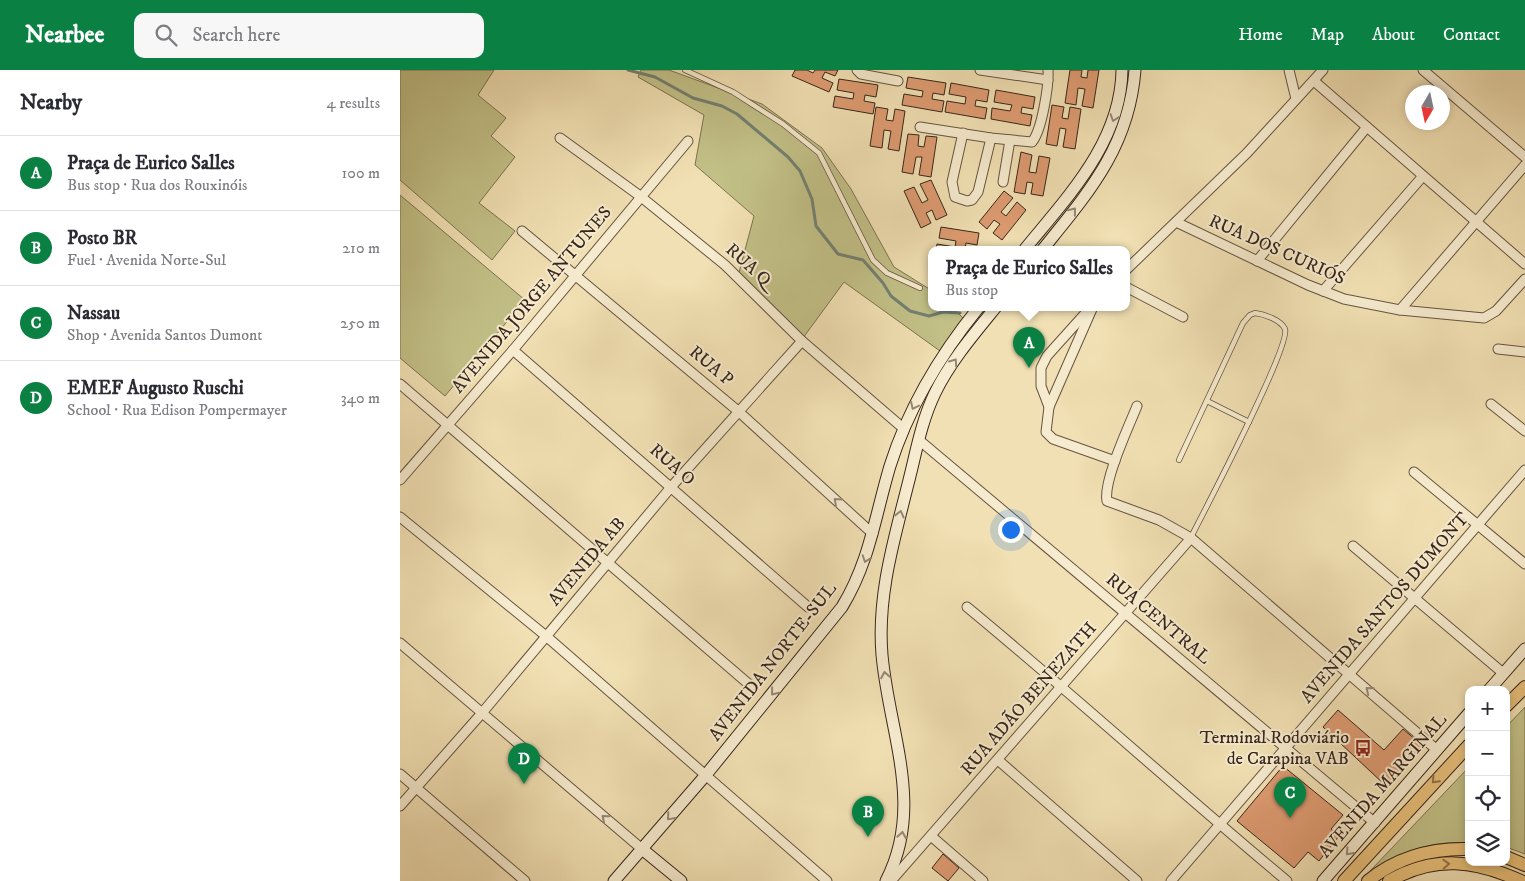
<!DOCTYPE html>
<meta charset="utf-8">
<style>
:root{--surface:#fff;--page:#f7f7f7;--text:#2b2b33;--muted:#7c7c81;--line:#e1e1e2;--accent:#0b8043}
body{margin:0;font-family:"IM FELL DW Pica",serif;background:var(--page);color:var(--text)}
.controls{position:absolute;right:15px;bottom:15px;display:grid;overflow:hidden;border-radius:10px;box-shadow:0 2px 8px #0003}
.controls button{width:45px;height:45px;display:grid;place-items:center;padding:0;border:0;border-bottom:1px solid var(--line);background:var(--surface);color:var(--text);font:25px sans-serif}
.compass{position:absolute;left:1005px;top:15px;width:45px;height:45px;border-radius:50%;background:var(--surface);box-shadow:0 2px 8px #0003;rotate:189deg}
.you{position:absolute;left:610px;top:459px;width:18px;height:18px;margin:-12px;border:4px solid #fff;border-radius:50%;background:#1a73e8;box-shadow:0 0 0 8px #1a73e833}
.badge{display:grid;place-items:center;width:32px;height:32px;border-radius:50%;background:var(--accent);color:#fff;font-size:16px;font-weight:700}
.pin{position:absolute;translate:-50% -41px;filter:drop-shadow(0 1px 2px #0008)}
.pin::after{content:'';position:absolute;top:26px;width:18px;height:15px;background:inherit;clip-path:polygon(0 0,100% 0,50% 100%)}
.popup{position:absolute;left:528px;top:176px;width:202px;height:65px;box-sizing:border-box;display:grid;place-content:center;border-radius:10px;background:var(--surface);filter:drop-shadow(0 1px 4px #0005);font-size:16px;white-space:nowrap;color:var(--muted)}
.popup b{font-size:19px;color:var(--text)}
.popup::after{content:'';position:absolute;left:50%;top:100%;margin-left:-10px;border:10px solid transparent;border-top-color:var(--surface)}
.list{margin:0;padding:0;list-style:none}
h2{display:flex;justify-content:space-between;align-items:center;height:65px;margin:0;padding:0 20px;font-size:21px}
h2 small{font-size:16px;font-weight:400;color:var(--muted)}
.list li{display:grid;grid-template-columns:32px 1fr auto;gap:15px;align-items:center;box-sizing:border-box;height:75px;padding:0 20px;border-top:1px solid var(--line)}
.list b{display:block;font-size:19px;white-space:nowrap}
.list p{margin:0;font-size:16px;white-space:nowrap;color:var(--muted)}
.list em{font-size:16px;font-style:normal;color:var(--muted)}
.icon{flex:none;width:28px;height:28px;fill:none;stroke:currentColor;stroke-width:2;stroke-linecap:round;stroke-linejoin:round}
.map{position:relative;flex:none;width:1125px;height:811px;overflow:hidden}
header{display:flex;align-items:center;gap:30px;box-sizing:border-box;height:70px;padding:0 25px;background:var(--accent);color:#fff}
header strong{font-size:24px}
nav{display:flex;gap:28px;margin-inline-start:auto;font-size:18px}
.search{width:350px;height:45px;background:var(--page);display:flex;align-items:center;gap:12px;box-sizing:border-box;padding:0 18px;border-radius:10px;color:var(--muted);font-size:19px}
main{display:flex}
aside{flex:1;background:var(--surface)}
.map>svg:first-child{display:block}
.green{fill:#c2c087;stroke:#7c7252}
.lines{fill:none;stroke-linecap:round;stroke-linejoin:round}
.stream{stroke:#738072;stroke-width:3}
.building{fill:#de9b71;stroke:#37251c}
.lane-casing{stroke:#665442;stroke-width:6}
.street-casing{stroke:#665442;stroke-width:11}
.secondary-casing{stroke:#37251c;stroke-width:13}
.primary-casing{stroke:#37251c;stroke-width:14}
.lane{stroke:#f6ebce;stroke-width:4.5}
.street{stroke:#f6ebce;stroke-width:9}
.secondary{stroke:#f6ebce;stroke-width:11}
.primary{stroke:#e8c07a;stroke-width:12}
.oneway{stroke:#968875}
.oneway2{stroke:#90724b}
.labels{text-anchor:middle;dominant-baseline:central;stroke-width:4;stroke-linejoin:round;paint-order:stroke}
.street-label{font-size:18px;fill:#37251c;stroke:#f6ebce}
.poi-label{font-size:18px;fill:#37251c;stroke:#f6ebce;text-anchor:end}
</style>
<header>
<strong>Nearbee</strong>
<div class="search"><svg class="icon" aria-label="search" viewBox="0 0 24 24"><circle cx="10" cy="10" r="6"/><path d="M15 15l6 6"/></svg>Search here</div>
<nav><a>Home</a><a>Map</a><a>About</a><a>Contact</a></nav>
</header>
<main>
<aside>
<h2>Nearby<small>4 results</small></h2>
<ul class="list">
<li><span class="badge">A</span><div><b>Praça de Eurico Salles</b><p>Bus stop · Rua dos Rouxinóis</p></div><em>100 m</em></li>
<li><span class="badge">B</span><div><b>Posto BR</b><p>Fuel · Avenida Norte-Sul</p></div><em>210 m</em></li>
<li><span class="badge">C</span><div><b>Nassau</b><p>Shop · Avenida Santos Dumont</p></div><em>250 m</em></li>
<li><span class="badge">D</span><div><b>EMEF Augusto Ruschi</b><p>School · Rua Edison Pompermayer</p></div><em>340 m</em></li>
</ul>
</aside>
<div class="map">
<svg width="1125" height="811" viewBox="0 0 1125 811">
<rect width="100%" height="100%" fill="#f1e0b3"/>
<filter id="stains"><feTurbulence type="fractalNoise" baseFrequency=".004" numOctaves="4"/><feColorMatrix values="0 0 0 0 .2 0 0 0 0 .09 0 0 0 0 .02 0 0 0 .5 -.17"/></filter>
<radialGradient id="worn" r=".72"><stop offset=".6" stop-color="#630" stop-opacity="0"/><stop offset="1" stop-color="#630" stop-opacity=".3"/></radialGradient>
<g class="green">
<polygon points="0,0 94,0 78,25 106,48 91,66 115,87 79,133 115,161 92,190 0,110"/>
<polygon points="241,0 269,0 362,34 422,78 451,119 494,197 531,220 532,237 552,237 563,248 540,281 444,212 403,268 337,210 354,146 295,95 304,45 238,7"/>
<polygon points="0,125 125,230 45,326 0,288"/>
<polygon points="1125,637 1125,784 1106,777 1106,657"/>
<path d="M1069,697V773C1032,770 1001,782 970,801Z"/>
</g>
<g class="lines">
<polyline class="stream" points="228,0 255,7 293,28 322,36 337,44 388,87 400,101 412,129 416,156 438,184 463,190 483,213 491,226 510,241 529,246 543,242 560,243"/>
</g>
<g class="building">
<polygon points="395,0 407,0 413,3 415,0 438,0 435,6 425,2 422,8 433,13 429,22 392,6"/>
<polygon points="670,0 682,0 681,7 687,8 688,0 699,0 693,38 682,36 685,19 678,18 676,35 665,33"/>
<polygon points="508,7 546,13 544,25 533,23 532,29 544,31 542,42 502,35 504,24 522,27 523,21 506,18"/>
<polygon points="439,9 478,15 476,27 465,25 464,31 475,33 473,44 433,37 435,26 453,29 454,23 437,20"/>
<polygon points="551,13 589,20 587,32 576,30 575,36 587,38 585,49 545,42 547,31 565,34 566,27 549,24"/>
<polygon points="596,20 635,27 633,39 622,37 621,43 632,45 630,56 591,49 592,38 610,41 612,35 594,32"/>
<polygon points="652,35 664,37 662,48 668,49 670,37 681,39 675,79 663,77 666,59 660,58 657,76 646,74"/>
<polygon points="476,37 488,39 486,50 493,51 495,39 505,41 499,81 488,79 491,61 484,60 482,78 470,76"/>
<polygon points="508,64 519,65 518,76 524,77 526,66 537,67 531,107 519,105 522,87 516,87 513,104 502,102"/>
<polygon points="621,82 632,85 629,102 636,103 639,86 650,88 643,126 631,124 633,113 627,112 625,124 614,122"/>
<polygon points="531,110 547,145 536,150 532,140 526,143 531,153 521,158 504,121 514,117 522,133 528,130 520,114"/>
<polygon points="604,121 613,128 601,142 606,146 617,132 626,140 602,170 593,163 600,154 594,150 587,159 579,152"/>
<polygon points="541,157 579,163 577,175 566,173 565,179 536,179 537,174 555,177 556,171 539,168"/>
<polygon points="938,640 984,680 1003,659 1023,676 986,716 923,657"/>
<polygon points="883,696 943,745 931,759 939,766 919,791 908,782 894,798 837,751"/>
<polygon points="543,784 559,798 548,811 532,798"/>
</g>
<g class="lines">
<g class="lane-casing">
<g id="lane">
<polyline points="285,0 333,22 383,54 419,83 473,190 487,203 520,218"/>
<polyline points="807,331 849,352"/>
<path d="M779,390L843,253L850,245L855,243C864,244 881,250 885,259C891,275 804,442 791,467"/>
</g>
</g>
<g class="street-casing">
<g id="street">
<polyline points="457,0 461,4 498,11"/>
<polyline points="580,0 648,10"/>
<polyline points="889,0 896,29"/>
<polyline points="1023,0 1125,87"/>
<polyline points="914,11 1125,194"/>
<path d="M520,57L591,68L632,72C642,60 649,15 648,0"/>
<polyline points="563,63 552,112 555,127 567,131 572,130 578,122 591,68"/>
<polyline points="160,68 240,126 325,195 402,271 503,358"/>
<polyline points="603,112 610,70"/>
<polyline points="776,152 908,215 944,229 1000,240 1084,248 1096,241 1125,209"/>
<polyline points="122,161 338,341 473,464"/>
<polyline points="857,191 967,57"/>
<polyline points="726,200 847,83 923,0"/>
<polyline points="726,217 783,247"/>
<polyline points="923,221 1023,106"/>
<polyline points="691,237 647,286 641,298 641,316 649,337 646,362 653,369 715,391"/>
<polyline points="1000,240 1125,95"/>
<polyline points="1098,279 1125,282"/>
<polyline points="113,280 408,537"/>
<polyline points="0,314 351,616"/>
<polyline points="1091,334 1125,361"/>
<path d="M737,336C729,356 703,411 707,431L759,450L791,468L1037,680"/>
<polyline points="649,337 692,239"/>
<polyline points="519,370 975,753"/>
<polyline points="1014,402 1125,494"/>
<polyline points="0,410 113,280 288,71"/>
<polyline points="0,447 146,566 427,811"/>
<polyline points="953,476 1103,603"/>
<path d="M567,537C676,627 779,721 887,811"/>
<polyline points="0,573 242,779"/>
<polyline points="598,690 737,811"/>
<polyline points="0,704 125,811"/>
<polyline points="0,736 82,643 272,416 402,271"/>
<polyline points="531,766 583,811"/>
<polyline points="491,811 791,468"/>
<polyline points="771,811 1125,400"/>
</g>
</g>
<g class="secondary-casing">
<g id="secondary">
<path d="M625,179C668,126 721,72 722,0"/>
<path d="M643,179C689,122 729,77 735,0"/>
<polyline points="1089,620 1125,579"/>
<polyline points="242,779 281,811"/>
<path d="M214,811L305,706L442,537C470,491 475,446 490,396C509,336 540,285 579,237"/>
<path d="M486,811C525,736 489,663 482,585C477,526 494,470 508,414C516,383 521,352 535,323C550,292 574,264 596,237"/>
<polyline points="923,811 1069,643"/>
</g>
</g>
<g class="primary-casing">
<g id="primary">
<polyline points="1106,636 1125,617"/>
<polyline points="1106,787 1125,795"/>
<polyline points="944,811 1069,675"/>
<path d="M968,811C997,787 1031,778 1069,779"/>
<path d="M989,811C1035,785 1075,790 1121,811"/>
</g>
</g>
<use href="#lane" class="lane"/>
<use href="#street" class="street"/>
<use href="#secondary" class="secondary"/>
<use href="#primary" class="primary"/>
</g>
<defs><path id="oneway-chevron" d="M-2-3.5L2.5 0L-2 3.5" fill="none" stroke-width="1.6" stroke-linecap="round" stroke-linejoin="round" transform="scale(1.25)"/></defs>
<g class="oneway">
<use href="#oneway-chevron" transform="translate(714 48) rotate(108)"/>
<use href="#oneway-chevron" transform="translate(673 141) rotate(-51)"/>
<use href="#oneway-chevron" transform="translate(554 292) rotate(-55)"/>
<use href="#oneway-chevron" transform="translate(514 336) rotate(115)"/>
<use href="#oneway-chevron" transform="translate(437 431) rotate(-138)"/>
<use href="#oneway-chevron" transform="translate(500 444) rotate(-76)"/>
<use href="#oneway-chevron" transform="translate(466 489) rotate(109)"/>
<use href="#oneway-chevron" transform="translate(485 605) rotate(-100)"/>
<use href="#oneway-chevron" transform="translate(969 620) rotate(-141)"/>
<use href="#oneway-chevron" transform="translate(374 622) rotate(129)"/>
<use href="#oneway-chevron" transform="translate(270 747) rotate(131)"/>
<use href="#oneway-chevron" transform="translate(205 748) rotate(-140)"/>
<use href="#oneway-chevron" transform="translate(502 765) rotate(-81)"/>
<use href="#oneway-chevron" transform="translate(949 782) rotate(132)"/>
</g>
<g class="oneway2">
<use href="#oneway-chevron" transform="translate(1035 710) rotate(133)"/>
<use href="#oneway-chevron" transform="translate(1046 794) rotate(-3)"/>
</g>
<defs>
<g id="bus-bare" transform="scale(1.35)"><path d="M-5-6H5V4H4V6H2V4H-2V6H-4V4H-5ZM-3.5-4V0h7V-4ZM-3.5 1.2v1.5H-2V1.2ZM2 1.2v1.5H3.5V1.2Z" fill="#8f2418" stroke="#f6ebce" stroke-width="2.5" paint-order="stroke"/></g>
</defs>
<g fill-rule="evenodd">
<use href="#bus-bare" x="963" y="678"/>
</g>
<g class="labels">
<g class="street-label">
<text transform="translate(877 180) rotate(24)">RUA DOS CURIÓS</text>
<text transform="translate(348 195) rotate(42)">RUA Q</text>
<text transform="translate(132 230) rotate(-50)">AVENIDA JORGE ANTUNES</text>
<text transform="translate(311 296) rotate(40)">RUA P</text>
<text transform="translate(272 395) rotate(41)">RUA O</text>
<text transform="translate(187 492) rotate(-50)">AVENIDA AB</text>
<text transform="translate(985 538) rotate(-49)">AVENIDA SANTOS DUMONT</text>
<text transform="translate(758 549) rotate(40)">RUA CENTRAL</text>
<text transform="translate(373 592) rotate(-52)">AVENIDA NORTE-SUL</text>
<text transform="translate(629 629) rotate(-49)">RUA ADÃO BENEZATH</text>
<text transform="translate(983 716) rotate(-49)">AVENIDA MARGINAL</text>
</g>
<g class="poi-label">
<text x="949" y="668">Terminal Rodoviário<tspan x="949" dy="21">de Carapina VAB</tspan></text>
</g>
</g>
<rect width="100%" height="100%" filter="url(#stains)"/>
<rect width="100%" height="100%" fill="url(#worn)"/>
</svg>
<div class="controls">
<button>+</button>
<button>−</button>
<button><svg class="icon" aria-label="locate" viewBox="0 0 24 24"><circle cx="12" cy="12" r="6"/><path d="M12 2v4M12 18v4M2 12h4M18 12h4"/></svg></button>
<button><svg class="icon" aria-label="layers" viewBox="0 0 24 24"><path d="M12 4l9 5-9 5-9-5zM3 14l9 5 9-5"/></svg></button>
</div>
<svg class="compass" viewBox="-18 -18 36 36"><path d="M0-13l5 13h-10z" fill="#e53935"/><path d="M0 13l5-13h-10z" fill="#7c7c81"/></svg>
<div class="you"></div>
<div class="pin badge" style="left:629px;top:298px">A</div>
<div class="popup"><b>Praça de Eurico Salles</b>Bus stop</div>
<div class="pin badge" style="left:468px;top:767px">B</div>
<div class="pin badge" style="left:890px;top:748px">C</div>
<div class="pin badge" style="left:124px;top:714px">D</div>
</div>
</main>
